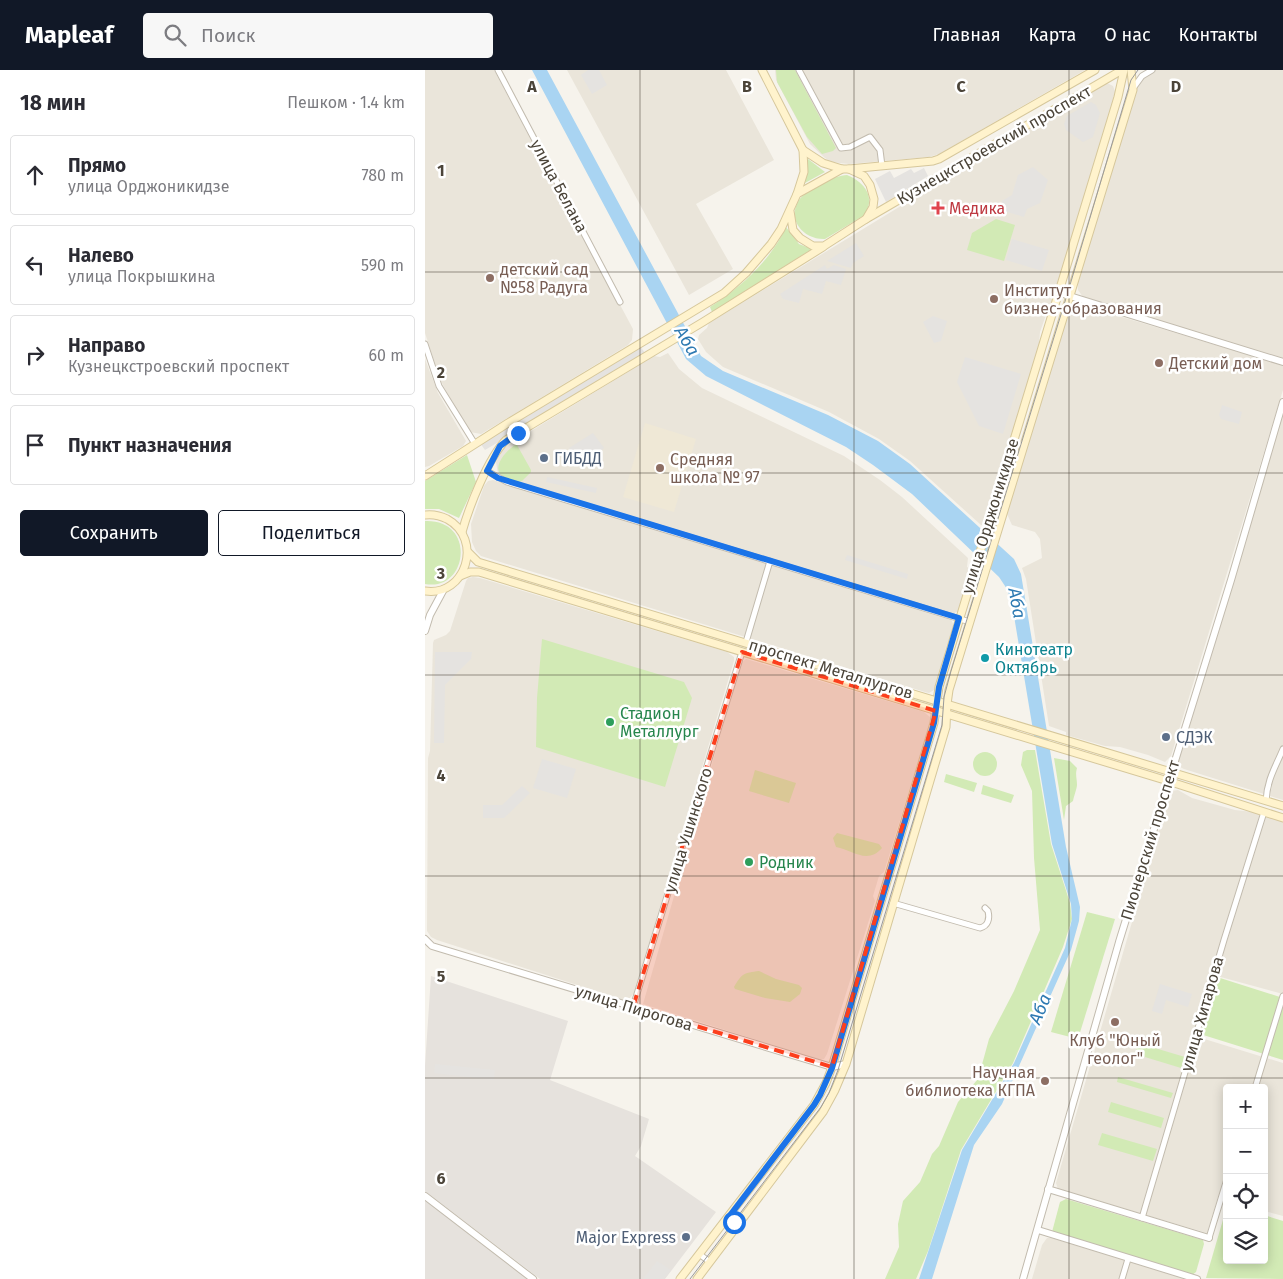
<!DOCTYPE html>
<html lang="ru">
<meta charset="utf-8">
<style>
:root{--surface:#fff;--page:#f7f7f7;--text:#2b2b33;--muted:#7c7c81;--line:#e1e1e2;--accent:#111827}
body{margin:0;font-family:"Fira Sans",sans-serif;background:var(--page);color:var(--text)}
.controls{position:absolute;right:15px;bottom:15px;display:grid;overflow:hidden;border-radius:5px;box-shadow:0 2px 12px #0003}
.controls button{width:45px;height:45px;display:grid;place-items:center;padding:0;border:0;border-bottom:1px solid var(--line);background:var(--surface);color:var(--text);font:25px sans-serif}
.stop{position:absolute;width:15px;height:15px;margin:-11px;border:4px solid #1a73e8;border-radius:50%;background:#fff}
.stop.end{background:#1a73e8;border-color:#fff;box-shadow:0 1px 5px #0008}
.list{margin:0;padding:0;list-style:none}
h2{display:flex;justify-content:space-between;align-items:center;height:65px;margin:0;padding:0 20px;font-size:21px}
h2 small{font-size:16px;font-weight:400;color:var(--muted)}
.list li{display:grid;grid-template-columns:32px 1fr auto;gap:15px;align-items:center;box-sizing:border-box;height:80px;margin:0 10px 10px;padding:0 10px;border:1px solid var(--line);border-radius:5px}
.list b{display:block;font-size:19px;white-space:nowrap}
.list p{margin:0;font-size:16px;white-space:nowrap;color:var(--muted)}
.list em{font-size:16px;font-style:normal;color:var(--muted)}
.actions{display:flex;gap:10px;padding:15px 20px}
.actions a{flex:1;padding:11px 0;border:1px solid var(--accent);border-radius:5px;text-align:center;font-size:18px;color:var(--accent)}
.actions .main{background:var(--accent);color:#fff}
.icon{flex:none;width:28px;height:28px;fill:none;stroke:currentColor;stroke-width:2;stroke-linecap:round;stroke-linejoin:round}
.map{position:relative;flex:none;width:858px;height:1209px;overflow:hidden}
header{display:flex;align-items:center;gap:30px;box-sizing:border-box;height:70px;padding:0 25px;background:var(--accent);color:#fff}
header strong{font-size:24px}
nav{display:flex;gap:28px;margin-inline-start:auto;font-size:18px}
.search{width:350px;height:45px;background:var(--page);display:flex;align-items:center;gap:12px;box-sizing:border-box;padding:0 18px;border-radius:5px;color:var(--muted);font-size:19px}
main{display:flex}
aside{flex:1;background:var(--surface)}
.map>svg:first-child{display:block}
.residential{fill:#eae5da}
.industrial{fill:#e6e2dd}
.education{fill:#efe8d6}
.green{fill:#d2eab5}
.parking{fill:#e5e3e0}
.water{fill:#a9d4f2}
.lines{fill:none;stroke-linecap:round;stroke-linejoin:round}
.minor-casing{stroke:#c2bbae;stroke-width:7}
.tertiary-casing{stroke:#c2bbae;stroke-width:8}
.secondary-casing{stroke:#d6c79b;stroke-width:9}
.minor{stroke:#fff;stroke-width:5}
.tertiary{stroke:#fff;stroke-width:6}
.secondary{stroke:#fff3cd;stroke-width:7}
.tram{stroke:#9a9a9a;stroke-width:1}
.route{stroke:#1a73e8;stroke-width:6}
.marked{fill:#fc3f1d;fill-opacity:0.2;stroke:#fc3f1d;stroke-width:4;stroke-dasharray:10 6;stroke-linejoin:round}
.grid{fill:none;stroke:#4b4439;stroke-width:1;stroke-opacity:0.55}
.health-dot{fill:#e0444e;stroke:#fff;stroke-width:2}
.education-dot{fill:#8d6e63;stroke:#fff;stroke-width:2}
.service-dot{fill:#5c6f8a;stroke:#fff;stroke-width:2}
.culture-dot{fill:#0f9aa8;stroke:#fff;stroke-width:2}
.leisure-dot{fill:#2e9e5b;stroke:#fff;stroke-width:2}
.labels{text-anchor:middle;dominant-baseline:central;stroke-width:5;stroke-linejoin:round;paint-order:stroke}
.street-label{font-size:16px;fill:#4b4439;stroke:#fff}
.health-label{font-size:16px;fill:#be3a42;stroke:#fff;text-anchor:start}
.education-label{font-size:16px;fill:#785e54;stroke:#fff;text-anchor:start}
.service-label{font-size:16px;fill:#4e5e75;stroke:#fff;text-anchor:start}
.culture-label{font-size:16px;fill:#0d838f;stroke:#fff;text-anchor:start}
.leisure-label{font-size:16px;fill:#27864d;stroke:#fff;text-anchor:start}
.water-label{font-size:18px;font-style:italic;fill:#2e7ab2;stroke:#fff}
.grid-label{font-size:16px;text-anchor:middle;font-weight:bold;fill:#4b4439;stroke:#fff;stroke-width:5;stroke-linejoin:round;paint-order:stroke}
</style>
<header>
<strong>Mapleaf</strong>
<div class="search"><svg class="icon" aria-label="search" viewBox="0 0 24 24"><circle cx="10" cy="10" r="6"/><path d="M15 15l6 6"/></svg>Поиск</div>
<nav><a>Главная</a><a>Карта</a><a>О нас</a><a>Контакты</a></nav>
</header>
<main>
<aside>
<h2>18 мин<small>Пешком · 1.4 km</small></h2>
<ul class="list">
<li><svg class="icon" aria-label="ahead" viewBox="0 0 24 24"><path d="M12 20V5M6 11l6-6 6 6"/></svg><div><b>Прямо</b><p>улица Орджоникидзе</p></div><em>780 m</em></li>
<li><svg class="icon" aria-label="left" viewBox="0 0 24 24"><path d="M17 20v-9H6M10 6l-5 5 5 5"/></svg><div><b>Налево</b><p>улица Покрышкина</p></div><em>590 m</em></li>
<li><svg class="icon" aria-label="right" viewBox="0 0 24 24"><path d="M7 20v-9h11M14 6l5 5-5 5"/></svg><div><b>Направо</b><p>Кузнецкстроевский проспект</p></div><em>60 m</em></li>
<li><svg class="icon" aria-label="arrive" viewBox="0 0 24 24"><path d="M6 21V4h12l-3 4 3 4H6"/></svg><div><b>Пункт назначения</b></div></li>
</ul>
<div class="actions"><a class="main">Сохранить</a><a>Поделиться</a></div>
</aside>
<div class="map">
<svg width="858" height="1209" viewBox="0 0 858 1209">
<rect width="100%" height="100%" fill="#f6f3ec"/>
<g class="residential">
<polygon points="0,0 69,0 208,259 207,270 203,275 56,364 45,362 20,319 15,309 0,263"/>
<polygon points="142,0 301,0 349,90 271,134 308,199 264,225"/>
<polygon points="350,0 660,0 514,84 504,87 424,94 406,92 400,88 385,74 351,10"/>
<polygon points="730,0 858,0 858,289 658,227 653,220 652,212 712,16 715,11"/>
<polygon points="682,13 688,16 691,24 626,238 621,245 615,262 614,275 560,455 556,455 485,391 454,369 404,342 298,297 281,282 273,269 274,265 282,258 284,253 674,15"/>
<polygon points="650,233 858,295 858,320 746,686 740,692 723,685 695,677 680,676 641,665 641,662 624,656 601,509 597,498 617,488 615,469 610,462 587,455 582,444 645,236"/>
<polygon points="243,283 254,299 277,318 419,386 455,410 477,427 543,488 542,497 546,499 534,541 527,544 84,410 73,404 71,392 78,380 83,375 229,286 235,287"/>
<polygon points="0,289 13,323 41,371 38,376 4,396 0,397"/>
<polygon points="858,342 858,730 759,699 753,696 753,692"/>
<polygon points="68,410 526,549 529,556 521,577 511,616 509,620 504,623 500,622 56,486 51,481 47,472 46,454 59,416 63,411"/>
<polygon points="48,507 55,508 302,582 309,587 309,591 209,923 204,929 199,930 12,870 6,867 2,861 3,688 5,681 8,573 9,570 21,565 25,561 41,511 43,508"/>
<polygon points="321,589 499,642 505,647 506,650 459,802 454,806 448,826 450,831 402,984 399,989 395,990 218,934 316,593"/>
<polygon points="753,720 767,728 810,740 828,742 858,751 858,924 792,906 773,967 858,993 858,1146 839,1141 839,1018 802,1018 802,1129 793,1127 782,1163 636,1120 633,1119 631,1113 744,725 746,721"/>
<polygon points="622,1168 627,1168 760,1209 607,1209 617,1175"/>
</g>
<g class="industrial">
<polygon points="6,906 143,951 125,1010 224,1049 216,1076 210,1086 291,1142 240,1209 115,1209 0,1121 0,996"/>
<polygon points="0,1130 103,1209 0,1209"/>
</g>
<polygon class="education" points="220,353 271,369 249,442 198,427"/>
<g class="green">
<polygon points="351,0 370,0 411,78 408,81 397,84 382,67 352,12"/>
<polygon points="383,89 400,102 380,113"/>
<path d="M422,105C440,112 452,129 438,146L400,169C379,170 361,150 374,130C381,120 410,105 422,105Z"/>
<polygon points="571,149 590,155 579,191 542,180 547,163"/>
<path d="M361,157L374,174L387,179L287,242L285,237C315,218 346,190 361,157Z"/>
<path d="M90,375H92L106,400V402L97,411L93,412C88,410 81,409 77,406C66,397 82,380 90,375Z"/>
<polygon points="42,385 51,412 34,448 14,439 0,439 0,411"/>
<path d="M0,451C52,449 43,522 0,514Z"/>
<polygon points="117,569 259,612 267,628 240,717 111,677 112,628"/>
<polygon points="602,680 610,680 626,774 645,833 647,849 638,877 588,993 536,1080 503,1181 491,1209 460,1209 474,1177 473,1154 478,1131 495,1112 507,1084 514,1076 533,1032 553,1009 564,969 589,921 615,860 609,788 607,721 596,695 598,682"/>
<circle cx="560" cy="694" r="12"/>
<path d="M629,688L645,691L652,698C650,705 652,708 652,715C652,718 649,726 648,731L641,736L639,750Z"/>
<polygon points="330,700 371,713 364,733 324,721"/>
<polygon points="521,704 552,713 549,722 519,712"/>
<polygon points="558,715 589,725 586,733 556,724"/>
<path d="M412,763L454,774L457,778C442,795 428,780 411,777L408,768Z"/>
<polygon points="662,842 690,849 653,969 626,962"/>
<path d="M334,901L351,909L374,915L377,918L375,924L365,932L340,928L310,919L309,917C317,903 319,903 334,901Z"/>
<polygon points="792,907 858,928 858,990 775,964"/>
<polygon points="713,973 760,987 756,998 710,984"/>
<polygon points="693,1007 748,1023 746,1028 692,1012"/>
<polygon points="686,1032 739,1048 736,1058 683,1042"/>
<polygon points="677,1063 732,1079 728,1091 673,1075"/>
<polygon points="641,1129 778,1170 779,1174 771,1202 767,1205 627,1162 635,1132"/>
<polygon points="802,1136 802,1190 839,1190 839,1145 858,1151 858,1209 781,1208"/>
</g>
<g class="parking">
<polygon points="163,0 174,0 182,15 167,24 156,5"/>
<polygon points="666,32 671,35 675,43 668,67 658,72 641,60 639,54 642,46"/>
<polygon points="608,97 623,110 615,133 602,139 599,147 579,141 577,131 587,125 593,105"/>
<polygon points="499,98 503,106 461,132 450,109 465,101 469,108 486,99 489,103"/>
<polygon points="587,169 624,180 617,201 581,190"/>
<polygon points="431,173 439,186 428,193 426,198 402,191"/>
<polygon points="400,195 402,199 409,195 421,199 416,215 401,211 397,224 378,219 374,233 358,229 355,224"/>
<polygon points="508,246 522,251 516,271 509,273 498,252"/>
<polygon points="215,276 220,283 91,361 86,354"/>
<polygon points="540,287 596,304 578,364 554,356 532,312"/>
<polygon points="797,335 817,342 814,354 796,349 794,345"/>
<polygon points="82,356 87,364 60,380 55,373"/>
<polygon points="168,363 179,378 156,397 144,378"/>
<polygon points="122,407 172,418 171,423 121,412"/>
<polygon points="422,485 483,504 482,509 420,490"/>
<polygon points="10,582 47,582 46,589 20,615 19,673 9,673"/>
<polygon points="117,689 151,699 142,728 108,718"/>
<polygon points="97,716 105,723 79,748 58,748 58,735 77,735"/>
<polygon points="735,914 767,924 763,937 741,930 737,944 727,941"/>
<polygon points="10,994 70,1000 69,1010 9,1003"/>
<polygon points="232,1191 246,1200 239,1209 218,1209"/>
</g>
<polygon class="water" points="107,0 122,0 276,286 298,301 403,345 453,371 485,394 589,489 596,504 641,777 655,837 654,851 646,880 577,1034 549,1075 507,1209 494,1209 537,1080 589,993 640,878 647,849 646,834 627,774 587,534 582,519 574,507 487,424 448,395 421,377 281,306 261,289"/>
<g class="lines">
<g class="minor-casing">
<g id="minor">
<polyline points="73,0 195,232"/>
<polyline points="374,0 416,78 425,77 445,67 455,80 457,96"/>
<polyline points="709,17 717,6 727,0"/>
<polyline points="0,274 14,316 50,374"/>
<polyline points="62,401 82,412 545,552"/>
<polyline points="321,572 345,491"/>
<path d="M841,731C842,710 850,698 858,679"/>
<path d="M468,833L555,858C563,856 565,849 563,841L560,838"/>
<polyline points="208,937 317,582"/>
<polyline points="830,1018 858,926"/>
<polyline points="303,1148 314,1156"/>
<polyline points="717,1148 799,870 839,742"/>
<polyline points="784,1168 802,1109"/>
<polyline points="274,1184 285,1192"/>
<polyline points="697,1209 703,1189"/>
</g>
</g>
<g class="tertiary-casing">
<g id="tertiary">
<polyline points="635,223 858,292"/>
<polyline points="0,561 5,545 19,519"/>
<polyline points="0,869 7,876 407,997 421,994"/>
<polyline points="623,1119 784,1168"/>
<polyline points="0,1126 108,1209"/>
<polyline points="613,1160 772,1209"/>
<polyline points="598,1209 694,872 806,510 858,332"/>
</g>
</g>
<g class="secondary-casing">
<g id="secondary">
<polyline points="337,0 378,80 379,102 372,124"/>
<polyline points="378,80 398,93 417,99"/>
<polyline points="424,99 508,91 514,89 670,0"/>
<polyline points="441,149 697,0"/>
<polyline points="0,406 83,353 299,223 321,203 346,174 356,159 372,124 417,99 424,99 439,106 445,115 449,129 448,137 441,149 399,176 388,176 375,168 368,160 365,141"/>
<path d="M0,445C8,444 16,446 22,449C59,469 41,527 0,521"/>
<path d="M37,462C44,437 63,388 81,370L278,252L398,177"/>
<polyline points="43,482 53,492 858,736"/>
<polyline points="35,506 45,502 54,502 743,711 858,748"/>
<polyline points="255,1209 389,1035 401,1013 407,997 509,653 514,617 693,27 699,0"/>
<polyline points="272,1209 398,1042 410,1020 421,994 521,657 522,634 524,620 708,20 706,0"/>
</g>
</g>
<use href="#minor" class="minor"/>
<use href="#tertiary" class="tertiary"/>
<use href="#secondary" class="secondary"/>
<polyline class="tram" points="265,1209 396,1037 404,1023 413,1000 517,655 519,627 526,601 642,225 706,10 713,0"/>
</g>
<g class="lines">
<polyline class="route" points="93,363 75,376 62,401 73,408 534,548 514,617 509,653 407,998 395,1025 389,1035 303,1148 309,1152"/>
</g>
<path class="marked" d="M317,582L511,641L407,997L208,937Z"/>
<path class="grid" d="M215,0V1209M429,0V1209M644,0V1209M0,202H858M0,403H858M0,605H858M0,806H858M0,1008H858"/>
<path class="health-dot" d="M510.5 130.5h5v5h5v5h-5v5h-5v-5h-5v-5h5z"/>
<g class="education-dot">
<circle cx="65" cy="208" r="5"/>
<circle cx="569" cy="229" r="5"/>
<circle cx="734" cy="293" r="5"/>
<circle cx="235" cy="398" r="5"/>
<circle cx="690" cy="952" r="5"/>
<circle cx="620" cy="1011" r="5"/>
</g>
<g class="service-dot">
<circle cx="119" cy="388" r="5"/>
<circle cx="741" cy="667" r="5"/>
<circle cx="261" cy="1167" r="5"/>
</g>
<circle class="culture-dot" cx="560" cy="588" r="5"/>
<g class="leisure-dot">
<circle cx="185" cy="652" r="5"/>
<circle cx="324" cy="792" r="5"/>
</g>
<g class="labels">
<g class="street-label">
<text transform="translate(569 75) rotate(-30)">Кузнецкстроевский проспект</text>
<text transform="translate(134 116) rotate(62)">улица Белана</text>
<text transform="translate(565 446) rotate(-73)">улица Орджоникидзе</text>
<text transform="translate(406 599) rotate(17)">проспект Металлургов</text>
<text transform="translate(263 760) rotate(-73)">улица Ушинского</text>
<text transform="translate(725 770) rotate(-73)">Пионерский проспект</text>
<text transform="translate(209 938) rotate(17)">улица Пирогова</text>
<text transform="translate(777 944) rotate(-74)">улица Хитарова</text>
</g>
<g class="health-label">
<text x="524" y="138">Медика</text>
</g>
<g class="education-label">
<text x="75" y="199">детский сад<tspan x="75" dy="18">№58 Радуга</tspan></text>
<text x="579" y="220">Институт<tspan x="579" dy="18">бизнес-образования</tspan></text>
<text x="744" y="293">Детский дом</text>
<text x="245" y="389">Средняя<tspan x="245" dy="18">школа № 97</tspan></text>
<text x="690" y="970" text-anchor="middle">Клуб "Юный<tspan x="690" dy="18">геолог"</tspan></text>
<text x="610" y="1002" text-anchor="end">Научная<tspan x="610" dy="18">библиотека КГПА</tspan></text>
</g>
<g class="service-label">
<text x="129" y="388">ГИБДД</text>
<text x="751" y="667">СДЭК</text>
<text x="251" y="1167" text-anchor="end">Major Express</text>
</g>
<g class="culture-label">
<text x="570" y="579">Кинотеатр<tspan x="570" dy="18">Октябрь</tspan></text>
</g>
<g class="leisure-label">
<text x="195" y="643">Стадион<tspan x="195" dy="18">Металлург</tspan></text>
<text x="334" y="792">Родник</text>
</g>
<g class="water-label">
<text transform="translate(262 271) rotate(59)">Аба</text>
<text transform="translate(592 533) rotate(79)">Аба</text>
<text transform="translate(615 939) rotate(-67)">Аба</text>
</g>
</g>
<g class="grid-label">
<text x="107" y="22">A</text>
<text x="322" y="22">B</text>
<text x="536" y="22">C</text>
<text x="751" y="22">D</text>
<text x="16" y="106">1</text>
<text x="16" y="308">2</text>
<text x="16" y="509">3</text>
<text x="16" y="711">4</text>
<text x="16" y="912">5</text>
<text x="16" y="1114">6</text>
</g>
</svg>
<div class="controls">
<button>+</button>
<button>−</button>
<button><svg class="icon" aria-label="locate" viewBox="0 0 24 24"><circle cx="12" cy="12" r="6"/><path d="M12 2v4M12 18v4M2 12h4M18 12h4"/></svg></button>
<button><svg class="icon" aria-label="layers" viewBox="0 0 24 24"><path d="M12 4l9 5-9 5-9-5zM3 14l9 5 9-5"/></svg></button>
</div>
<div class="stop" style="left:309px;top:1152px"></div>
<div class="stop end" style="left:93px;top:363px"></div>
</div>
</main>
